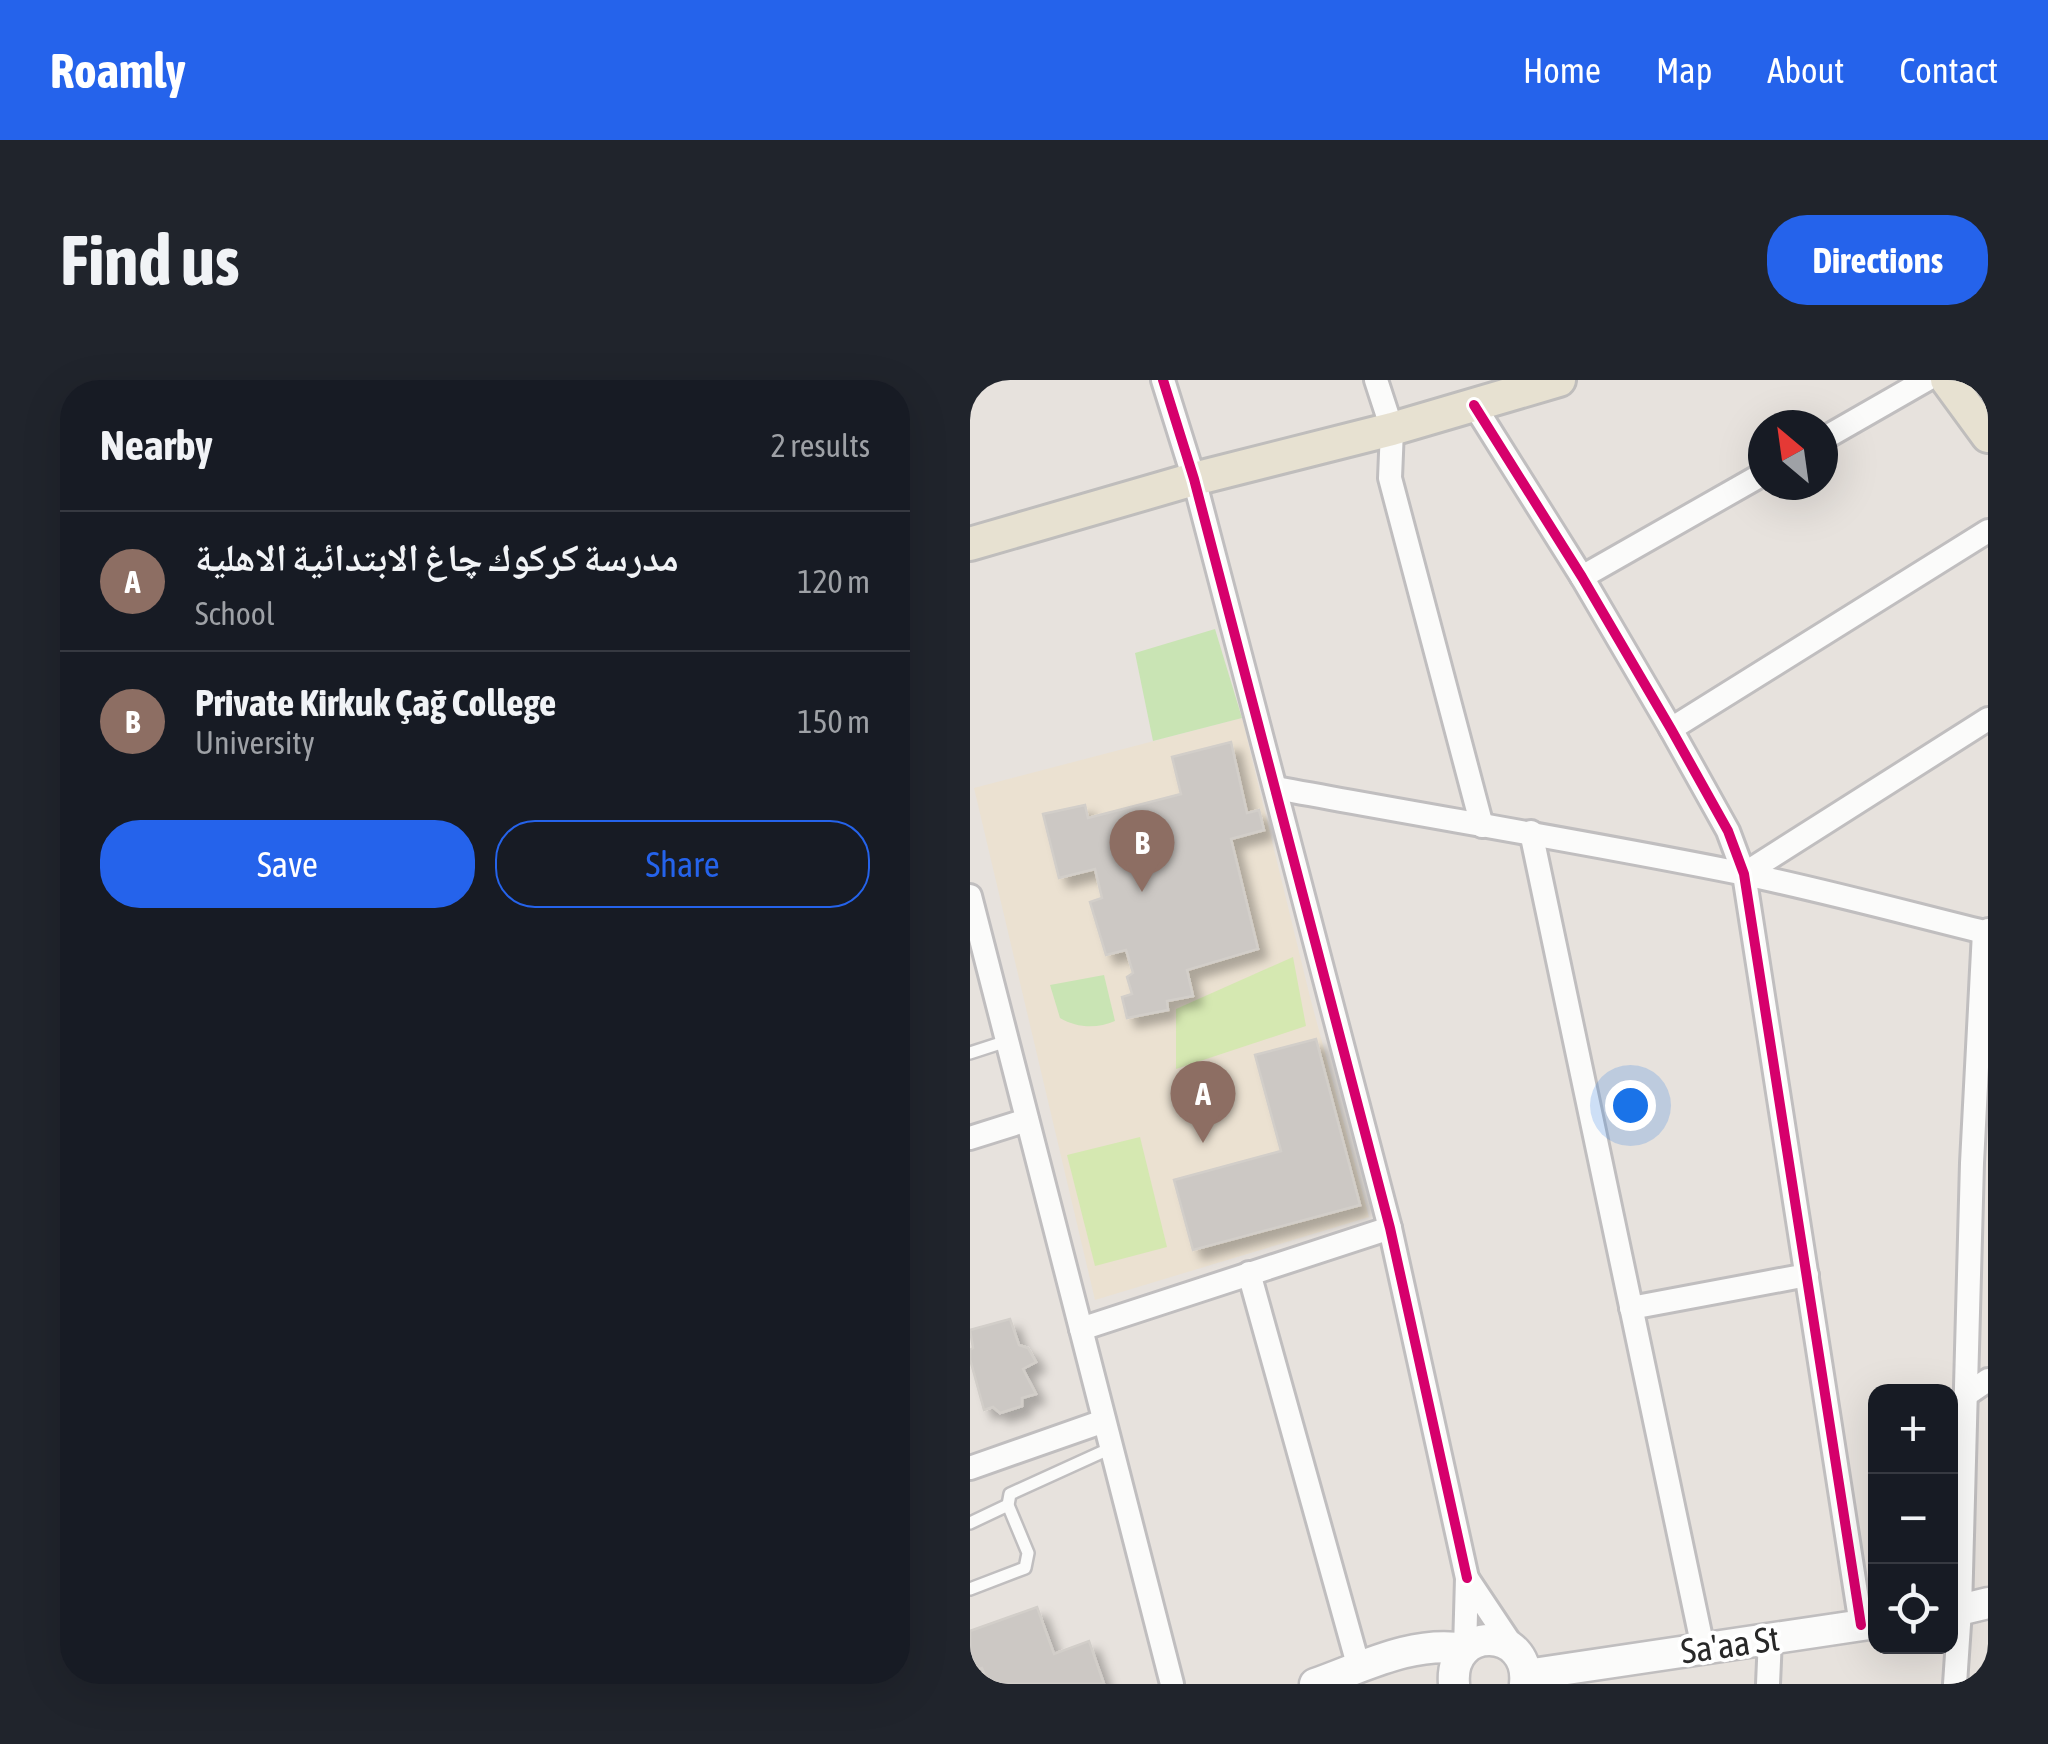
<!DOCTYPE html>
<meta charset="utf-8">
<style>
:root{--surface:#171b24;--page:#20242c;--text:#f1f3f6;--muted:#9ea1a6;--line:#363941;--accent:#2563eb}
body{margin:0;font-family:"Asap Condensed","Noto Naskh Arabic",sans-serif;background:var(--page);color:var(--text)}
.controls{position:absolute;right:30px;bottom:30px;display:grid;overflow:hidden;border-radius:20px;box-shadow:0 10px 40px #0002}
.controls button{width:90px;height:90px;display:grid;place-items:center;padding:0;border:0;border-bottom:2px solid var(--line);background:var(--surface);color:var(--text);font:50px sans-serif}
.compass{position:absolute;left:778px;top:30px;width:90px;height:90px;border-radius:50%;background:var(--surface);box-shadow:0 10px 40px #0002;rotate:331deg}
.you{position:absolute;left:660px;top:725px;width:35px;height:35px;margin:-25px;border:8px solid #fff;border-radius:50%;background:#1a73e8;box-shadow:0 0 0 15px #1a73e833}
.badge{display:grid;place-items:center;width:65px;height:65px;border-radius:50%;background:var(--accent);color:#fff;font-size:32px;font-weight:700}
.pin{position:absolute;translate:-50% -82px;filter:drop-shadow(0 2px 5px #0008)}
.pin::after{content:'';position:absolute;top:52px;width:35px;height:30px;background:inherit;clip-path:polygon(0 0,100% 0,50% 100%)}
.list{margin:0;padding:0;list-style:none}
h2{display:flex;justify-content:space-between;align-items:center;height:130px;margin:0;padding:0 40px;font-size:42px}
h2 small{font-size:32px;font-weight:400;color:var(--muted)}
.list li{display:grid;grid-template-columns:65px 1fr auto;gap:30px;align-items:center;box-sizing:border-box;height:140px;padding:0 40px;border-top:2px solid var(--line)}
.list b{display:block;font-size:38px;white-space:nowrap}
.list p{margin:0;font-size:32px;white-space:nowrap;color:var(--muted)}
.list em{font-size:32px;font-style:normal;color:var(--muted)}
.actions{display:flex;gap:20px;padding:30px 40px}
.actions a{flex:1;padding:22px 0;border:2px solid var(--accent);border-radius:40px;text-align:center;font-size:35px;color:var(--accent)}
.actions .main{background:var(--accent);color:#fff}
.icon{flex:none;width:55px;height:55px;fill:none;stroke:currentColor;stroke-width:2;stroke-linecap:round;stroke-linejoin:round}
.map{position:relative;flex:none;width:1018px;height:1304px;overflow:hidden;border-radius:40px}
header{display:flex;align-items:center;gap:60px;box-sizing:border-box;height:140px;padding:0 50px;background:var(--accent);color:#fff}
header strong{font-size:48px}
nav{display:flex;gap:55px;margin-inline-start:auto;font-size:35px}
.intro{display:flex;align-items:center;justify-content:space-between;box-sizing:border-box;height:240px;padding:0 60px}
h1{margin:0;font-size:70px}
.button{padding:25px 45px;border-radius:40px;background:var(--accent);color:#fff;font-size:35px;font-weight:700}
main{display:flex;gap:60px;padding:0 60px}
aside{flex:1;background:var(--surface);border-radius:40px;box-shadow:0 10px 40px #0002}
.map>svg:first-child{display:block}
.education{fill:#ebe1d1}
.green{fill:#c9e4b4}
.pitch{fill:#d5e8b1}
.building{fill:#ccc8c4;stroke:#d2cec9;stroke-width:2.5;filter:url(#shadow)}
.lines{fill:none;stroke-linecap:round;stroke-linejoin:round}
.lane-casing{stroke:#c0bebf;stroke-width:16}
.street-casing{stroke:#c0bebf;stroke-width:28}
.secondary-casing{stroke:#c0bebf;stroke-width:35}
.primary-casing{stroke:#bfbdbc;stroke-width:38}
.lane{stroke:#fbfbfa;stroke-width:11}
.street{stroke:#fbfbfa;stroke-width:22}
.secondary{stroke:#fbfbfa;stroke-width:30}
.primary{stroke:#e7e1d1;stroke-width:32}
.cycleway-casing{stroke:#fff;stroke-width:16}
.cycleway{stroke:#d6006c;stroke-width:10}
.labels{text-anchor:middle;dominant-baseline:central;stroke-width:8;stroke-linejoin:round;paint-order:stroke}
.street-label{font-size:35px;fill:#282828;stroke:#fff}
</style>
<header>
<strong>Roamly</strong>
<nav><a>Home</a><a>Map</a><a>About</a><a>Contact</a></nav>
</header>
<div class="intro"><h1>Find us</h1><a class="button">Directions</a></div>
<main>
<aside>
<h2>Nearby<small>2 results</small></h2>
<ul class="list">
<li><span class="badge" style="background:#8d6e63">A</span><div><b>مدرسة كركوك چاغ الابتدائية الاهلية</b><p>School</p></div><em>120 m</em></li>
<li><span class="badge" style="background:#8d6e63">B</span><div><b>Private Kirkuk Çağ College</b><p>University</p></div><em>150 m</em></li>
</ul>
<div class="actions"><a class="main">Save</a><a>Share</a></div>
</aside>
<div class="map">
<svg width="1018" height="1304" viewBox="0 0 1018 1304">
<defs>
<filter id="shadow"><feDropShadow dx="9" dy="9" stdDeviation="5" flood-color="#0004"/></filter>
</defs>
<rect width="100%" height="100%" fill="#e7e2dd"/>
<polygon class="education" points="272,338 340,617 399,837 125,920 4,408"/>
<g class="green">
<polygon points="245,249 272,338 183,361 165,273"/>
<path d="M134,595L145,641C127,649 107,648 90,638L80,605Z"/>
</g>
<g class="pitch">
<polygon points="323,577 336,646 206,689 206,629"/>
<polygon points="170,757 197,867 125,886 97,775"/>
</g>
<g class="building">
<polygon points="261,362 277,433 289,430 294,450 261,459 288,569 217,590 223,616 197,621 198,630 157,638 152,617 162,614 157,597 163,593 156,570 136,575 120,522 132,518 125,489 89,498 73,434 115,425 118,438 211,414 202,377"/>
<polygon points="346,659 390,825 223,870 204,800 311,771 285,675"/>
<polygon points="40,939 49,965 58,968 66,982 53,989 66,1014 52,1018 52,1026 30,1033 23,1027 14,1030 0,979 0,970 3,968 0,950"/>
<polygon points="67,1227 84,1274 119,1261 134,1304 0,1304 16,1298 12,1288 0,1292 0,1251"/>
</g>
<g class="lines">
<g class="lane-casing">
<g id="lane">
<polyline points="0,673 37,661"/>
<polyline points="0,1143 38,1125"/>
<polyline points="0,1209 55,1188 58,1173 38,1125 40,1114 141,1068"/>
</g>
</g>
<g class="street-casing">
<g id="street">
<polyline points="193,0 224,99 420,848 497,1198"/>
<polyline points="406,0 422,49 420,98 512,446"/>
<polyline points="504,25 612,197 701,349 758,451 774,494 891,1245"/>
<polyline points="853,59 956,0"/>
<polyline points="612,197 793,94"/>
<polyline points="701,349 1018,151"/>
<path d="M306,408C461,437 616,462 770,493C852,510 933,532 1014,552L1018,550"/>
<polyline points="561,452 733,1268"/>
<polyline points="774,494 1018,339"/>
<polyline points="0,516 202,1304"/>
<polyline points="0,758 57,740"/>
<polyline points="279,893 389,1288"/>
<polyline points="661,928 837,895"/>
<polyline points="111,949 420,848"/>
<polyline points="996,1015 1018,1000"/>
<polyline points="0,1088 134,1041"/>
<polyline points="495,1269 497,1198 547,1273"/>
<polyline points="798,1304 800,1258"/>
<polyline points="985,1304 990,1230 1002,783 1014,552"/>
</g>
</g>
<g class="secondary-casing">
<g id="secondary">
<polyline points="981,1232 1018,1223"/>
<polyline points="556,1295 906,1243"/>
<path d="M345,1304C393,1287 443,1260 495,1269"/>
<path d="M484,1304C479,1244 561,1247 555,1304"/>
</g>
</g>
<g class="primary-casing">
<g id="primary">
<polyline points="977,0 1018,56"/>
<polyline points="0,164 224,99 422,49 589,0"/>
</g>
</g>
<use href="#lane" class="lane"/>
<use href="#street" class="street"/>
<use href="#secondary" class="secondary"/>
<use href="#primary" class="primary"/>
<g class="cycleway-casing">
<g id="cycleway">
<polyline points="193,0 224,99 420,848 497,1198"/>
<polyline points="504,25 612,197 701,349 758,451 774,494 891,1245"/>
</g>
</g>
<use href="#cycleway" class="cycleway"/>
</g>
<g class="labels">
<g class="street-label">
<text transform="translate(760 1264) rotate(-8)">Sa'aa St</text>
</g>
</g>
</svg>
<div class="controls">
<button>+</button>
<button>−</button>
<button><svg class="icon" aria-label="locate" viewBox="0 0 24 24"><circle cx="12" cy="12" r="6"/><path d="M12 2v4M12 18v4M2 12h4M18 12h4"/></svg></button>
</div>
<svg class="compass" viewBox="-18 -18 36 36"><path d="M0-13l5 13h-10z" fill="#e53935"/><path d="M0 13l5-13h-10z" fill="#9ea1a6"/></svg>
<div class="you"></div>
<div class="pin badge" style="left:233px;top:763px;background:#8d6e63">A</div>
<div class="pin badge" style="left:172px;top:512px;background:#8d6e63">B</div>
</div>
</main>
